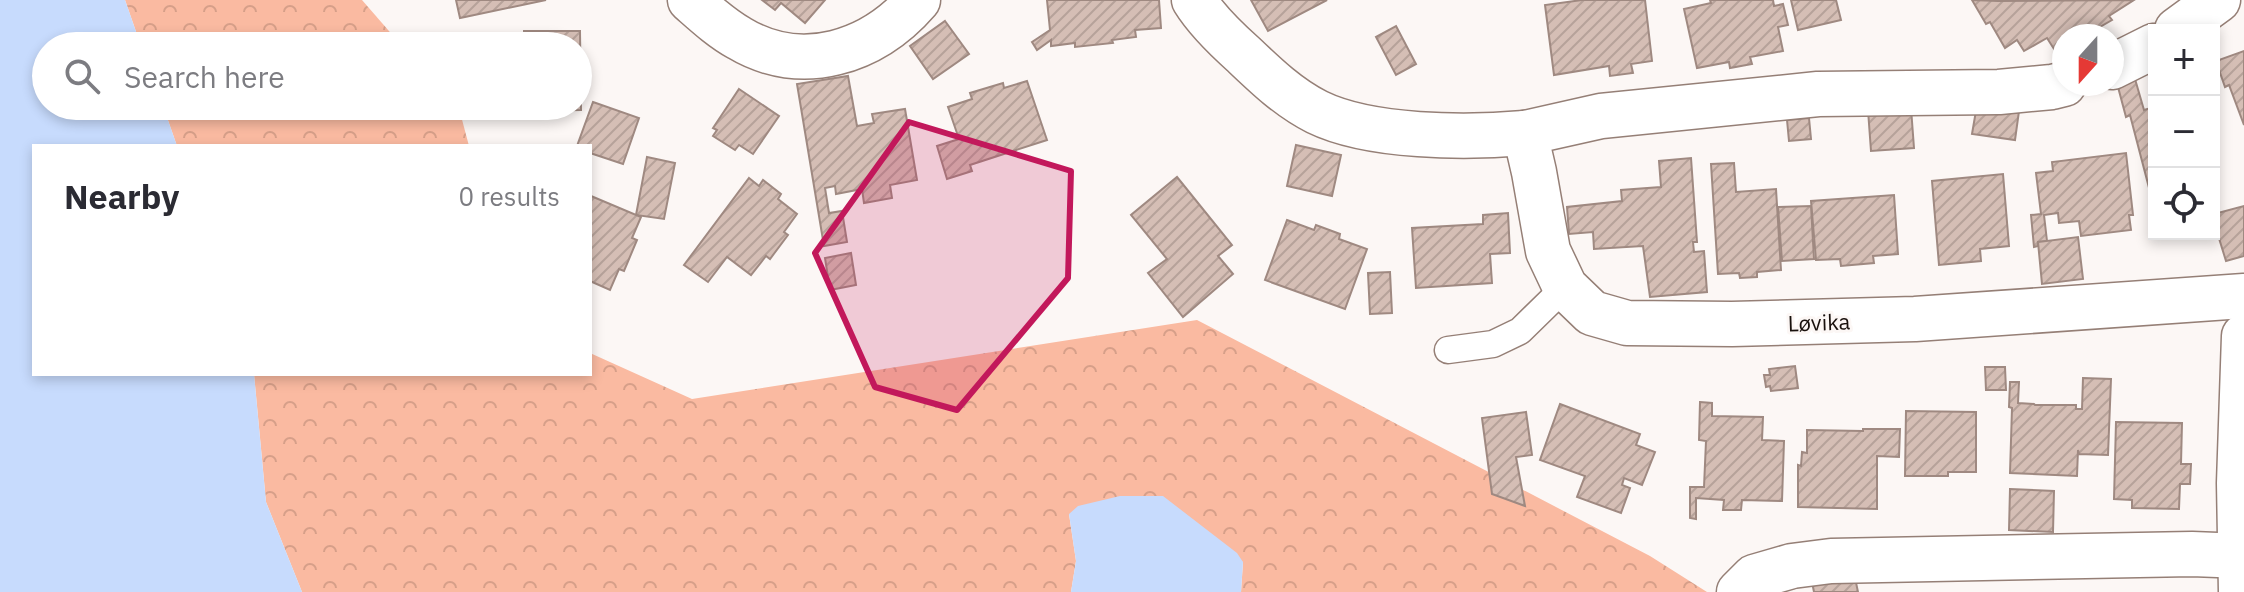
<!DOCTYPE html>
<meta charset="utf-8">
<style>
:root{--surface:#fff;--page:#f7f7f7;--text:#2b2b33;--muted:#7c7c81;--line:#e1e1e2}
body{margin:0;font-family:"IBM Plex Sans",sans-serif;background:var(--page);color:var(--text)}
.controls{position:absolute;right:24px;top:24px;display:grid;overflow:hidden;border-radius:0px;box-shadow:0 4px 12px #0003}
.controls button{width:72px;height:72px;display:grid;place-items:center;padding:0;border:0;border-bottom:2px solid var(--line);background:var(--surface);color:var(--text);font:40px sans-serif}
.compass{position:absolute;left:2052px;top:24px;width:72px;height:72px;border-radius:50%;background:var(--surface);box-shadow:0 4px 12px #0003;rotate:201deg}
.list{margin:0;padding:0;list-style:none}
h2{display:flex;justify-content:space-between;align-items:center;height:104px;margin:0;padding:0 32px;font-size:34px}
h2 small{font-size:26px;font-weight:400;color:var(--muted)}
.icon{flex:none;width:44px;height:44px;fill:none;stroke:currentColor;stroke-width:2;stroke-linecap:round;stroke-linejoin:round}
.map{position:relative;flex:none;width:2244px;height:592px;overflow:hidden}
.search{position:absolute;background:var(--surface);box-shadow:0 4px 12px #0003;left:32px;top:32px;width:560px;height:88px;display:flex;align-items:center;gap:20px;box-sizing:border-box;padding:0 28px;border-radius:44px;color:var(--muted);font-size:30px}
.panel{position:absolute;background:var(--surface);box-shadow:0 4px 12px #0003;left:32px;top:144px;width:560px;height:232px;border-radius:0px}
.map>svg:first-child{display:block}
.forest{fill:url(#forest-crowns)}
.water{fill:#c7dbfd}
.building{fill:url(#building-hatch);stroke:#9f8981;stroke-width:2}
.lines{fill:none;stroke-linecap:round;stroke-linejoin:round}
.lane-casing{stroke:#957f76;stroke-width:29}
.street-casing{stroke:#957f76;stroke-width:47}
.lane{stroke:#fff;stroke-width:26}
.street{stroke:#fff;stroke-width:44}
.marked{fill:#c2185b;fill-opacity:0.2;stroke:#c2185b;stroke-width:6;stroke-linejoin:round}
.labels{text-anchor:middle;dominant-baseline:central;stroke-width:6;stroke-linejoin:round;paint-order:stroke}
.street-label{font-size:22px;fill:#19110d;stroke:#fcf7f5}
</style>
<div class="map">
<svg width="2244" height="592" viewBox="0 0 2244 592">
<defs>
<pattern id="forest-crowns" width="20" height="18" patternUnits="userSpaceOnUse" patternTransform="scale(2)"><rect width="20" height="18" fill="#fabaa1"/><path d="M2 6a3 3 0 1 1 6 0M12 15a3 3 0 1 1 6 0" fill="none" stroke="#d69f89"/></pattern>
<pattern id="building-hatch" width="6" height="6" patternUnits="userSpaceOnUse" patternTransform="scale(2)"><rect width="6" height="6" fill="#d5beb5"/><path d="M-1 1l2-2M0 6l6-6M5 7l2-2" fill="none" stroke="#b6a29a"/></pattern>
</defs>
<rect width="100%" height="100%" fill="#fcf7f5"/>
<g class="forest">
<polygon points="125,0 362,0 402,46 141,46"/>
<polygon points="163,106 454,106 460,112 469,146 177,146"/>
<polygon points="1197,320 1650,556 1707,592 1241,592 1243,562 1069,514 1076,561 1071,592 302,592 266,502 254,374 590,374 590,353 692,399"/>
</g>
<g class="water">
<polygon points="0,0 125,0 141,46 46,46 46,106 163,106 177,146 34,146 34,374 254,374 266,502 302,592 0,592"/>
<polygon points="1120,496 1163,496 1237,553 1243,562 1241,592 1071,592 1076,561 1069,514 1078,506"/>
</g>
<g class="building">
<polygon points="456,0 546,0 460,18"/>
<polygon points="762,0 825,0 805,23 781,3 775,10"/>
<polygon points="1047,0 1159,0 1161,28 1135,30 1136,37 1112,40 1113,43 1075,47 1075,43 1051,46 1051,40 1037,50 1032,42 1050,30"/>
<polygon points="1251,0 1327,0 1268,31"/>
<polygon points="1582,0 1645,0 1652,61 1631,64 1633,73 1610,76 1609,66 1554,75 1545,5"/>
<polygon points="1710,0 1773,0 1774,6 1783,4 1788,25 1778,27 1783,51 1750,57 1752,64 1730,68 1729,62 1697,68 1684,9 1711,3"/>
<polygon points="1791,0 1836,0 1841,20 1798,30"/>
<polygon points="1972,0 1998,1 2134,0 2109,16 2112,20 2091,32 2089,27 2075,36 2064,36 2064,43 2054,49 2047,38 2024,51 2017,40 2005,48 1990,22 1986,24"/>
<polygon points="945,21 969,54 933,79 910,46"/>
<polygon points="1396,26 1416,64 1396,75 1376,37"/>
<polygon points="524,31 580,31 581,110 525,111 525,106 578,106 578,46 524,46"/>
<polygon points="2244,51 2244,125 2229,85 2225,87 2216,61"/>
<polygon points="848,76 857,126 874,123 872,114 905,109 917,180 890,185 892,198 864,203 862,189 836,194 835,186 825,188 829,213 842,211 847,242 824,246 797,84"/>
<polygon points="2135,79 2144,110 2154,107 2154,207 2130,115 2126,117 2118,87"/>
<polygon points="1027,81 1047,140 970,165 972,171 947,179 937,146 959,139 948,107 972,99 970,93 1003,83 1004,88"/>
<polygon points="739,89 779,116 753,154 739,145 735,150 713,136 717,130 713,128"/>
<polygon points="593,102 639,118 623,164 590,153 590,146 577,146"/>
<polygon points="1977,105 2019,111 2015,140 1972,134"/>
<polygon points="1911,108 1914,148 1871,151 1868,110"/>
<polygon points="1809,118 1811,139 1789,141 1787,120"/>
<polygon points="1296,145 1341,155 1332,196 1287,186"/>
<polygon points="2126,153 2133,215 2129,215 2131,230 2081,236 2079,221 2059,223 2058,213 2044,215 2047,241 2038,242 2038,246 2034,247 2031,215 2041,214 2036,173 2053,171 2052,162"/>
<polygon points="647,157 675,163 664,219 636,215"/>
<polygon points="1691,158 1697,242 1693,242 1694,252 1704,251 1707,292 1650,297 1643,246 1594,249 1593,232 1569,234 1567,207 1622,201 1621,190 1661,187 1659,161"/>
<polygon points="1734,163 1736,192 1776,189 1781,270 1757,272 1757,277 1740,278 1739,273 1718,274 1711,164"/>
<polygon points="2003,174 2009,246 1980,249 1981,261 1939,265 1932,181"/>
<polygon points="1177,177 1232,245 1218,256 1233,274 1183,317 1148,273 1167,259 1131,215"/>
<polygon points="749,178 759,186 763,180 781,194 778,199 797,214 784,232 788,235 770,259 766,256 751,275 727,257 708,282 684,265"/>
<polygon points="1894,195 1898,254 1873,256 1874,263 1841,266 1840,259 1816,260 1811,201"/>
<polygon points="591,196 641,217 632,238 637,240 624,271 619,269 610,290 590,281"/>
<polygon points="1811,206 1814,259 1782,261 1778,207"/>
<polygon points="2244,206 2244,256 2226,261 2214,222 2214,214"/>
<polygon points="1508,213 1510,253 1490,254 1492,283 1416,288 1412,228 1483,224 1483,215"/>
<polygon points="1287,220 1314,230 1316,225 1340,234 1339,239 1367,249 1345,309 1265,280"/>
<polygon points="2078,237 2083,279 2042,284 2038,242"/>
<polygon points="851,253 856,285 830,290 825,258"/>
<polygon points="1390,272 1392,313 1370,314 1368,273"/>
<polygon points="1795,366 1798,388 1771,391 1770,386 1766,387 1764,375 1770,375 1769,369"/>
<polygon points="1985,367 2005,367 2006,390 1986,390"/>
<polygon points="2083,378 2111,379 2108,455 2079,454 2078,450 2077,476 2010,473 2012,408 2009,407 2010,382 2019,382 2018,403 2034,404 2035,405 2076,405 2076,409 2082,409"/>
<polygon points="1700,402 1712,403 1712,416 1763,417 1762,440 1784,441 1782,501 1742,500 1741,510 1723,510 1724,500 1696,498 1696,519 1690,518 1690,487 1704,487 1706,441 1699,440"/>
<polygon points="1560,404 1640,434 1636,445 1655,452 1642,485 1624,478 1622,485 1630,488 1621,513 1577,497 1585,476 1540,460"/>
<polygon points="1906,411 1976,412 1976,472 1948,472 1948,476 1905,476"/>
<polygon points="1526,412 1532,455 1516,457 1525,506 1492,494 1482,418"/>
<polygon points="2116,422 2182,423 2181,464 2191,464 2190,484 2180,484 2179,509 2132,508 2132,500 2114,499"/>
<polygon points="1863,429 1900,429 1899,457 1877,456 1877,509 1798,507 1798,465 1801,466 1802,452 1807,453 1807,430 1863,431"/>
<polygon points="2010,489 2054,491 2053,532 2009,530"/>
<polygon points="1854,573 1858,592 1814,592 1812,582"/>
</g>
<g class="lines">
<g class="lane-casing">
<polyline id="lane" points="1448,350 1493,344 1520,331 1565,287"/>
</g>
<g class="street-casing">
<g id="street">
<path d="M690,0C706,14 721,28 739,38C802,76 873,52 918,0"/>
<path d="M1194,0C1207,21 1226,39 1244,55C1266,76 1289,98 1317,112C1370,138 1466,138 1525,133"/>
<polyline points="2177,30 2218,0"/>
<polyline points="2112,67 2154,46"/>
<polyline points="2064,84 2052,87 1999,92 1818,94 1601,116 1525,133 1534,172 1548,251 1565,287 1592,313 1627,323 1732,324 1915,319 2244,296"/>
<polyline points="1739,592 1754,577 1792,566 1831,561 2192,554 2244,556"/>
<polyline points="2241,592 2239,483 2244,336"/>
</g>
</g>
<use href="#lane" class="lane"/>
<use href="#street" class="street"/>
</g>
<path class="marked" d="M909,122L1071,171L1068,278L957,410L875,387L815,253Z"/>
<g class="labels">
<g class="street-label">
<text transform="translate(1819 322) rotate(-2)">Løvika</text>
</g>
</g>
</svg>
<div class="controls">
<button>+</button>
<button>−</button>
<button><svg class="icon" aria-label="locate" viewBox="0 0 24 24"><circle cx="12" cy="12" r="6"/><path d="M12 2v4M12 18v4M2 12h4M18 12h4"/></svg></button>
</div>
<svg class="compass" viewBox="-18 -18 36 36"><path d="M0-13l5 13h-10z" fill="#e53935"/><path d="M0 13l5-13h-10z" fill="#7c7c81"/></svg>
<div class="search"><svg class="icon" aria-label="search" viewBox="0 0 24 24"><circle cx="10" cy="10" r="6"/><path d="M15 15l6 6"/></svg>Search here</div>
<section class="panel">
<h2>Nearby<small>0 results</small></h2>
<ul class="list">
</ul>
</section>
</div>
